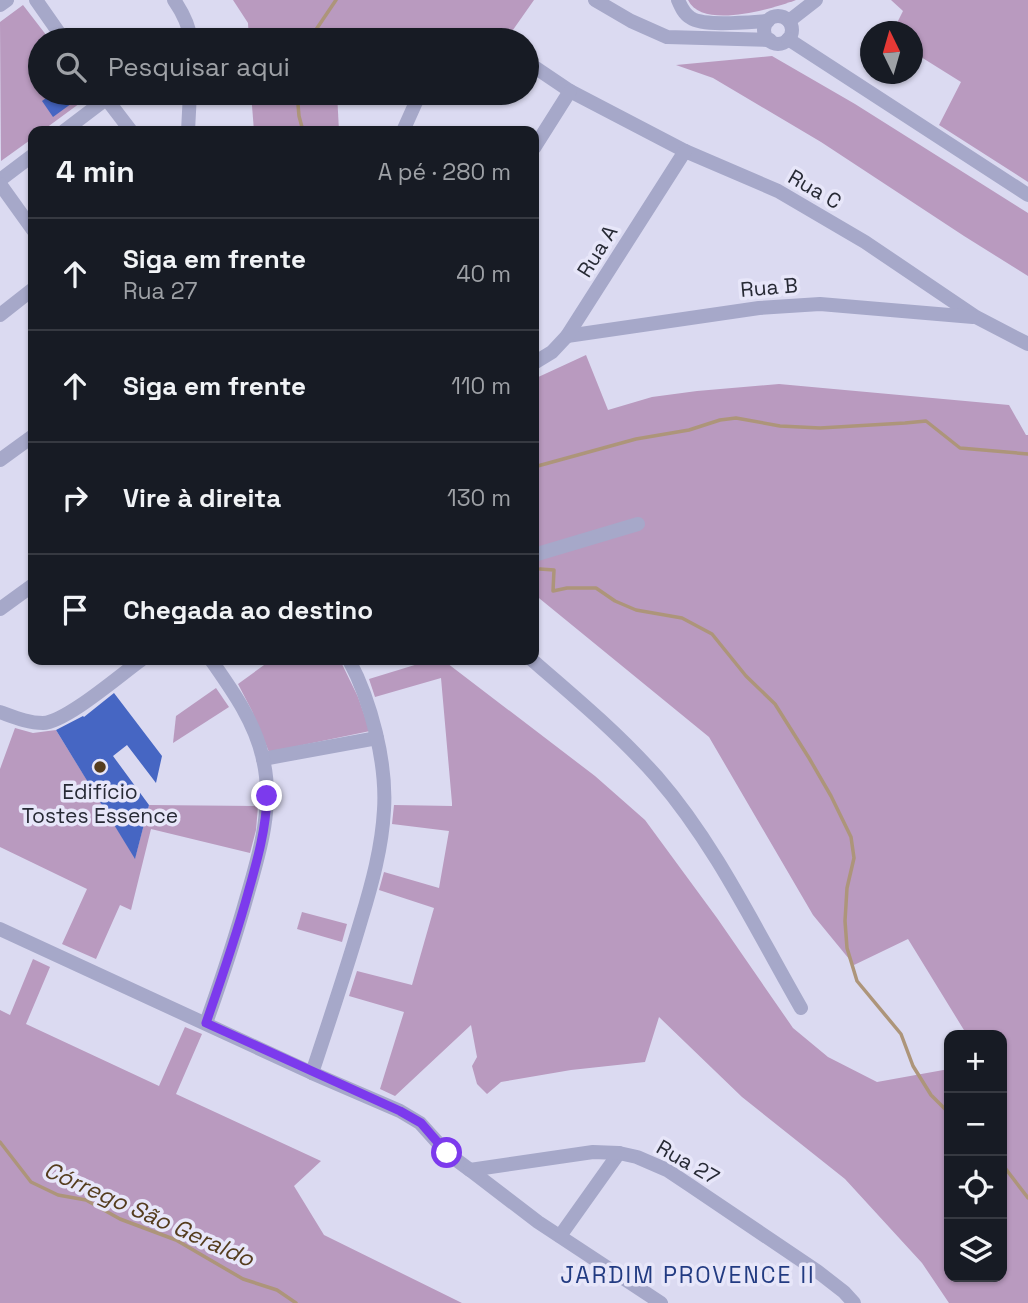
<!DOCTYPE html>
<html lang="pt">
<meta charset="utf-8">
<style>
:root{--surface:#171b24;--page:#20242c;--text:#f1f3f6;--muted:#9ea1a6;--line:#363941}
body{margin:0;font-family:"Space Grotesk",sans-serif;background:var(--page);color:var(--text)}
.controls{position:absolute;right:21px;bottom:21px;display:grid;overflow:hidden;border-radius:14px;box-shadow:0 2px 5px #0004}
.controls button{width:63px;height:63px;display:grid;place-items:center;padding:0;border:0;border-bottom:2px solid var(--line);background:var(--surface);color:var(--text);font:35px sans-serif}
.compass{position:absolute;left:860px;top:21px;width:63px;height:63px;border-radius:50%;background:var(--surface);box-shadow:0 2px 5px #0004;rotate:355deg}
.stop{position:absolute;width:21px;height:21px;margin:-16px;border:5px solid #7c3aed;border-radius:50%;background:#fff}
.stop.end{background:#7c3aed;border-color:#fff;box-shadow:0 2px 7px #0008}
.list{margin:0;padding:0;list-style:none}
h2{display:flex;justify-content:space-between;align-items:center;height:91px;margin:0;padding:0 28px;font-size:30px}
h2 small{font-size:23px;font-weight:400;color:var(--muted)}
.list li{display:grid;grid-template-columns:46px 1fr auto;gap:21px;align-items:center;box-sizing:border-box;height:112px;padding:0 28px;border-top:2px solid var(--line)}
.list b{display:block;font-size:26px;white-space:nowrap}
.list p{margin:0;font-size:23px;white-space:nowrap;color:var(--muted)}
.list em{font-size:23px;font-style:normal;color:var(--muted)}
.icon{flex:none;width:38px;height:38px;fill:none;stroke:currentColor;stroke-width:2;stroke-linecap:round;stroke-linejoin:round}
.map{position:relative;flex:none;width:1028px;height:1303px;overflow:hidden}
.search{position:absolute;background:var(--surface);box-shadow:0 2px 5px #0004;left:28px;top:28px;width:511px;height:77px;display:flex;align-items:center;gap:18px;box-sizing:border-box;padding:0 24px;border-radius:38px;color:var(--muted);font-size:26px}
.panel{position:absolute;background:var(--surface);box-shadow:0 2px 5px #0004;left:28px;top:126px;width:511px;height:539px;border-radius:14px}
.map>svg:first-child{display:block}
.green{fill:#b99abf}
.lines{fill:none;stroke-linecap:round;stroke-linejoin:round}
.stream{stroke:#ad957a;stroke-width:3.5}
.building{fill:#4666c3}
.street{stroke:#a6a8c9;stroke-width:14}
.route{stroke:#7c3aed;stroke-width:9}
.poi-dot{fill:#553d1e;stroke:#e7e6f9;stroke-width:2.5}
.labels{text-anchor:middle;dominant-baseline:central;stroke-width:7;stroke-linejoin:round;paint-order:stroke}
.street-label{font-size:21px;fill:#272a35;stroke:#e7e6f9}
.poi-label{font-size:21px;fill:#272a35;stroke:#e7e6f9}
.water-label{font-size:23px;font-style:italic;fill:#553d1e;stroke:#e7e6f9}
.neighbourhood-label{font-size:23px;letter-spacing:2px;fill:#223b82;stroke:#e7e6f9}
</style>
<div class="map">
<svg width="1028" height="1303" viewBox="0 0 1028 1303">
<rect width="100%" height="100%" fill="#dbdaf1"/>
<g class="green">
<path d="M233,0H534L508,37C485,29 459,20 438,40H249L248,23Z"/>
<path d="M688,0H796C772,9 702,30 688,0Z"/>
<polygon points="891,0 1028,0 1028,182 939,125 961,82 913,52 912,32 893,31 903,11"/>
<polygon points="23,5 50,40 40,40 40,93 89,93 91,95 42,131 33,131 33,138 1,161 0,22"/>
<polygon points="772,56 855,104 1028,213 1028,276 964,236 821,142 713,78 676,65"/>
<polygon points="251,93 337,93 339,131 254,131"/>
<polygon points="586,355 608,410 652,397 697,391 779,384 1009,405 1026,435 1028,435 1028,1303 949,1303 922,1263 845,1179 742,1097 659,1017 645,1062 571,1070 501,1082 487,1094 477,1084 472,1066 477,1057 471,1025 395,1096 380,1089 404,1012 349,996 357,971 412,985 434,908 379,890 384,872 439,888 449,831 392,824 394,805 452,806 452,803 441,678 375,697 369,679 431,660 443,660 595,776 645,820 717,918 793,1028 828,1057 877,1082 949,1069 949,1277 1002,1277 1002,1035 967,1035 908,939 854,965 813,915 709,737 534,594 534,379"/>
<polygon points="271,660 340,660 358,697 370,731 269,752 252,711 238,684"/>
<polygon points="216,688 229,707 173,743 176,716"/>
<polygon points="15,728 33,733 56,730 135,858 149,805 258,806 256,830 250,853 151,829 131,910 120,905 96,959 62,944 87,889 0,847 0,769"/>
<polygon points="302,912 347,924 342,942 297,929"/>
<polygon points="33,959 50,967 26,1024 159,1086 185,1027 202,1034 176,1094 321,1161 294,1186 324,1235 462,1303 0,1303 0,1010 10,1015"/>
</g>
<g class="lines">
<g class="stream">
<polyline points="309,40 336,0"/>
<polyline points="297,93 299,116 303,131"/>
<polyline points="534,467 636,439 689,430 720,420 736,418 780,426 820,428 905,423 926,421 960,448 1028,454"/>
<polyline points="540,569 554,570 553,591 567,588 596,588 615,601 636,610 682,618 712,634 746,676 775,704 809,758 831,796 851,837 854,858 847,888 845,921 847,948 857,981 901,1034 913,1066 931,1095 949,1113"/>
<polyline points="0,1142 31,1182 58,1195 86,1200 120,1219 176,1240 243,1279 277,1290 296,1303"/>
<polyline points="1002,1164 1028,1198"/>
</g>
</g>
<g class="building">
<polygon points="53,93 86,93 53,117 42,101"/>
<polygon points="114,693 162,756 156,783 127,745 113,756 149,805 135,859 56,730 83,716 84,717"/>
</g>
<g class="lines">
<g class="street">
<polyline points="36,0 64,40"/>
<path d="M174,0C183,13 189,25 191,40"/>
<polyline points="595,0 631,21 667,37 770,40"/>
<path d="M678,0C681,7 684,14 691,18C704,27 750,22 768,21"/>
<polyline points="0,5 7,0"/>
<circle cx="778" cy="30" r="14"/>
<polyline points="789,21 816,0"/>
<polyline points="788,39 1028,195"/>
<polyline points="462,40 468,38 486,40"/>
<polyline points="527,62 570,91 685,151 778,191 865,242 976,317 1028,344"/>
<polyline points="102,93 131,131"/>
<polyline points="64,131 106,99"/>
<polyline points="188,131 190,93"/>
<polyline points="403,131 416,102 421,93"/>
<polyline points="534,148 570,91"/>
<polyline points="0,180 33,155"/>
<polyline points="0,184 33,230"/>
<polyline points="0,315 33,289"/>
<polyline points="567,336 759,308 820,304 973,317"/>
<polyline points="534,363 552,352 567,336 685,151"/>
<polyline points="0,460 33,436"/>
<polyline points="534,555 638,524"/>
<polyline points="0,609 33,585"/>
<path d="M532,660C575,697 619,734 657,777C716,845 756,930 801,1008"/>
<path d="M0,712C14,717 28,723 43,723C66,722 120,675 141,660"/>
<polyline points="263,759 377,738"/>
<polyline points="0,929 312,1073 400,1111 420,1123 447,1153 470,1170"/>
<path d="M206,1023C221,981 235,939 247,896C260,852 274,805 263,759C255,722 232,690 211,660"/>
<path d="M312,1073C329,1022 346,971 361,920C372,884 382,847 384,810C387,763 371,701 349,660"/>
<polyline points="560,1236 619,1153"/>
<polyline points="661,1303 538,1222 470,1170 593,1152 619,1153 637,1157 667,1170 691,1186 817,1271 844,1292 854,1303"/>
</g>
</g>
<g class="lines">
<path class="route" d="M267,796C266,830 257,861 248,893C236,937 221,980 206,1023L400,1111L421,1123L447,1153"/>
</g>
<circle class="poi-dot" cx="100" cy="767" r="7"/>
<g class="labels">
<g class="street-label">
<text transform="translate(815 189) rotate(30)">Rua C</text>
<text transform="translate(597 251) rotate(-58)">Rua A</text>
<text transform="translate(769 287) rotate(-5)">Rua B</text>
<text transform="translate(688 1162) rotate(30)">Rua 27</text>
</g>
<g class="poi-label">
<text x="100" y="791">Edifício<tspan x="100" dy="24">Tostes Essence</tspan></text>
</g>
<g class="water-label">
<text transform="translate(149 1214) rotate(24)">Córrego São Geraldo</text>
</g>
<g class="neighbourhood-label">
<text x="688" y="1275">JARDIM PROVENCE II</text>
</g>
</g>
</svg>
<div class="controls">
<button>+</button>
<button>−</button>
<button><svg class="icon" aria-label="locate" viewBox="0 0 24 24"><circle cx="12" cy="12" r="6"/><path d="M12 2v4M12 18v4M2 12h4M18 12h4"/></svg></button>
<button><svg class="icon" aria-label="layers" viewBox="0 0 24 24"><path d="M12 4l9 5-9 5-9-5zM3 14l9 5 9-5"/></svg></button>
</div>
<svg class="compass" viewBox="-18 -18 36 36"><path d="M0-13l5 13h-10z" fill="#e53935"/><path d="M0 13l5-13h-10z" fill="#9ea1a6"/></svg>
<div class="stop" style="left:447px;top:1153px"></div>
<div class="stop end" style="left:267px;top:796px"></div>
<div class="search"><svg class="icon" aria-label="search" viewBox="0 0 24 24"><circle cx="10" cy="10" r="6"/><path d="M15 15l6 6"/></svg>Pesquisar aqui</div>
<section class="panel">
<h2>4 min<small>A pé · 280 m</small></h2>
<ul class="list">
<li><svg class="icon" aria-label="ahead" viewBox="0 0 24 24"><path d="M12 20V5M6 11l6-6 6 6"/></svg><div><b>Siga em frente</b><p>Rua 27</p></div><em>40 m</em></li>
<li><svg class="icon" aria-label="ahead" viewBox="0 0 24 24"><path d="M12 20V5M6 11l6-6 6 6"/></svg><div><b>Siga em frente</b></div><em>110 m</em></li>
<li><svg class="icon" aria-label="right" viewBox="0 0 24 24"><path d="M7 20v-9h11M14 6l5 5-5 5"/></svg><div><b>Vire à direita</b></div><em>130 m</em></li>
<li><svg class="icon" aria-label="arrive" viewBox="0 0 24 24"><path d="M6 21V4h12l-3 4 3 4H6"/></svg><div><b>Chegada ao destino</b></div></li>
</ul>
</section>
</div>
